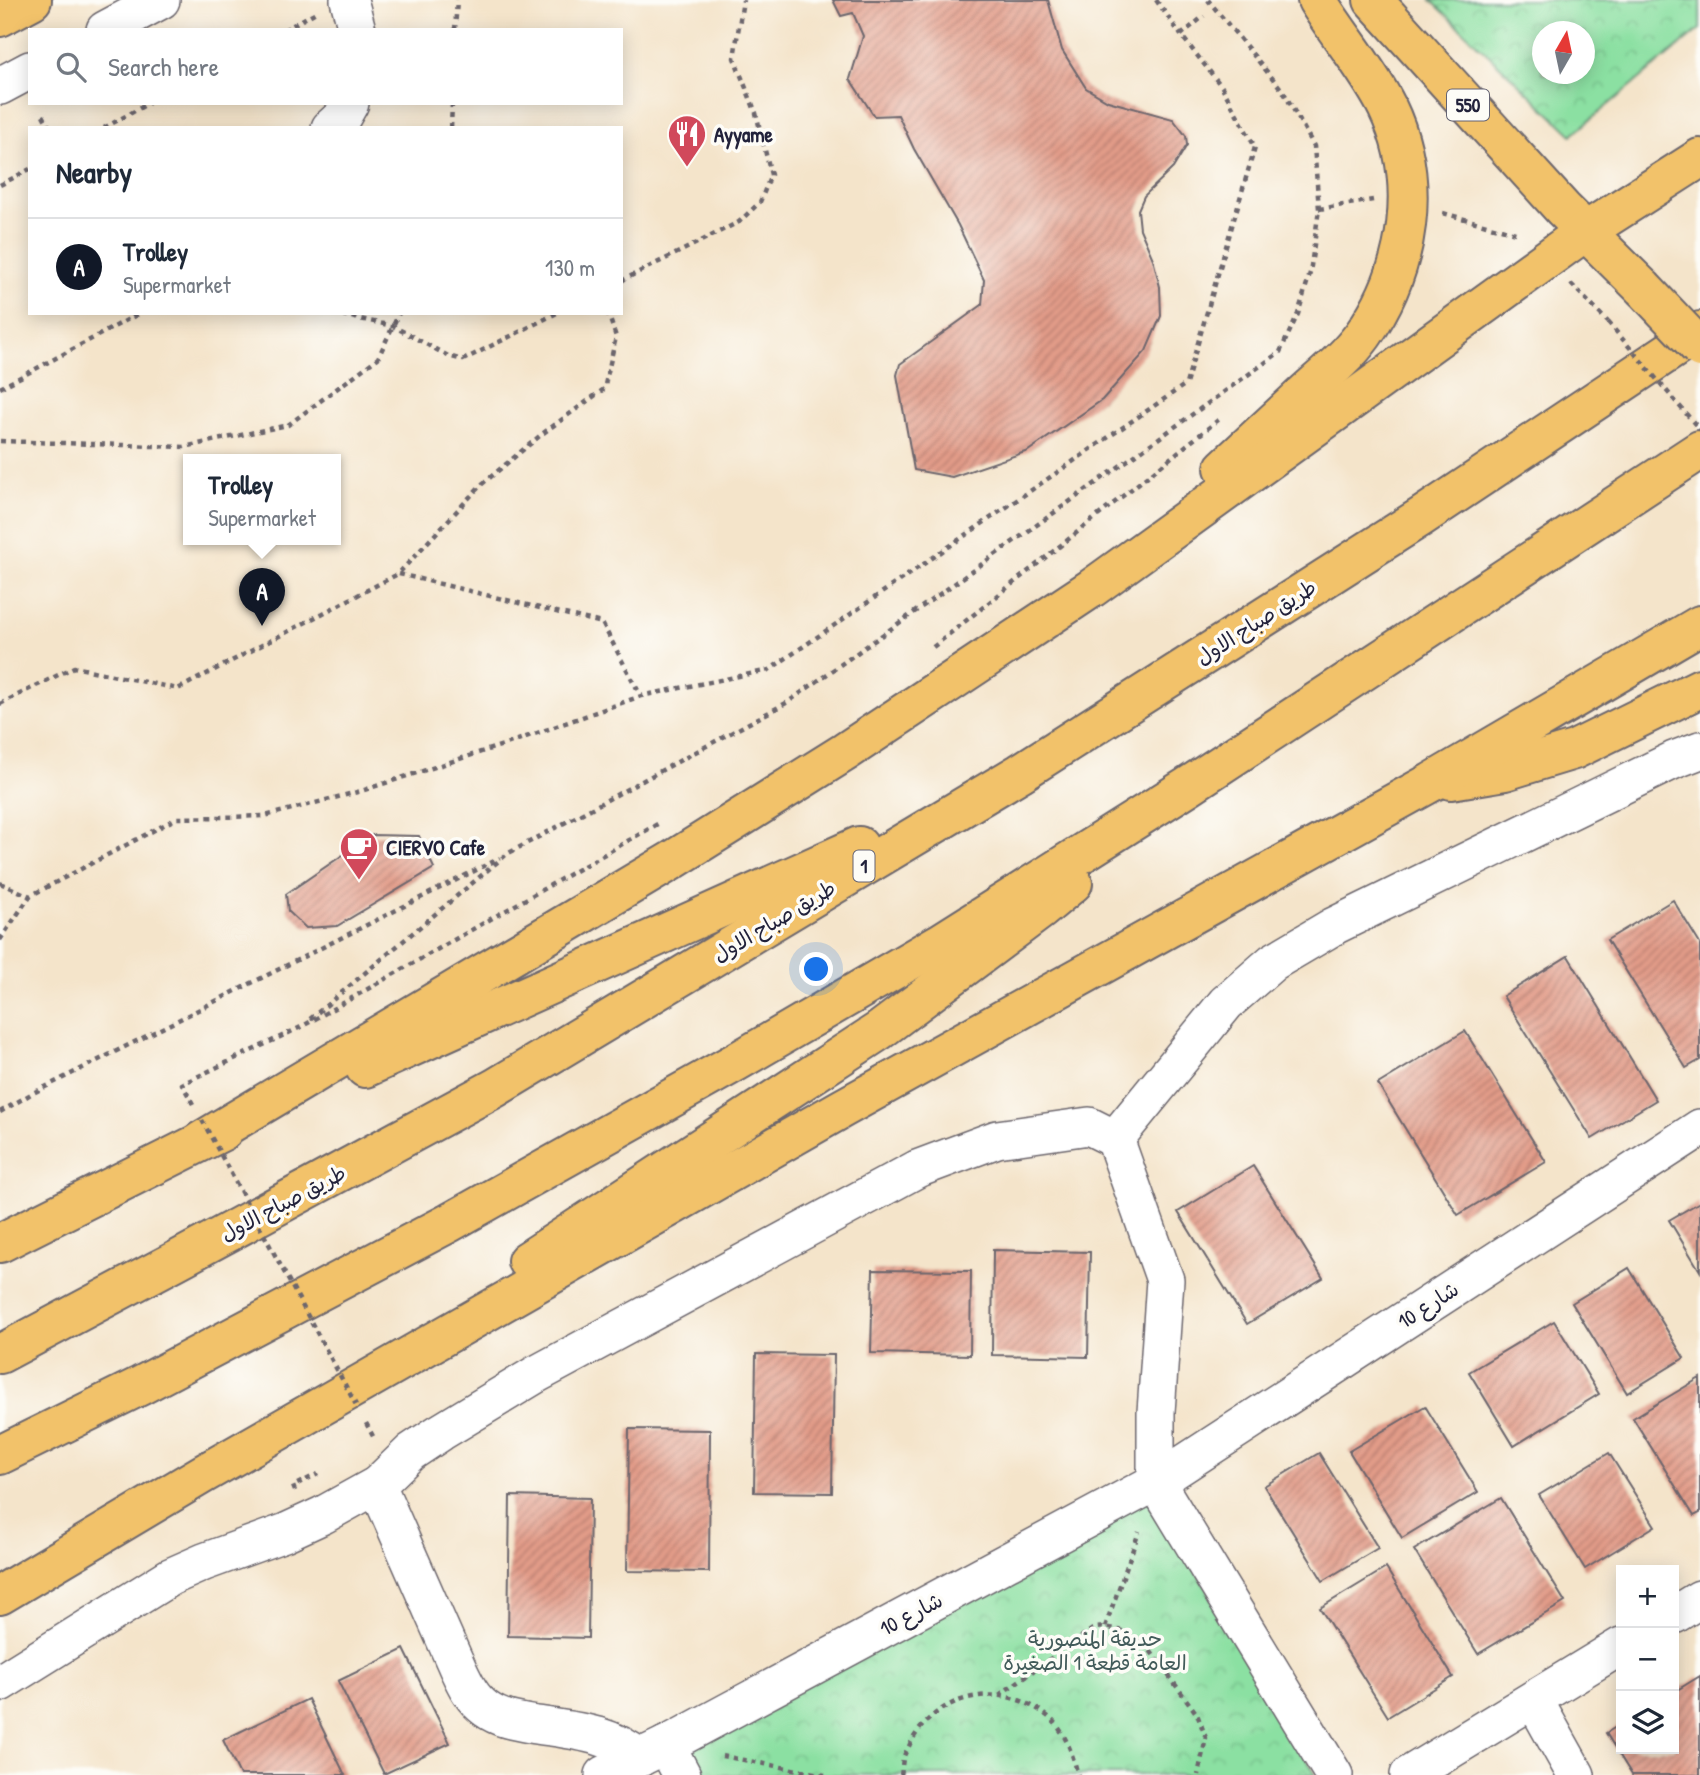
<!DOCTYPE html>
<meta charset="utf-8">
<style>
:root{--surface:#fff;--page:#f6f6f7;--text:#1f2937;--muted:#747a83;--line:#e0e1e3;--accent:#111827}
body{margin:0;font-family:"Patrick Hand","Playpen Sans Arabic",sans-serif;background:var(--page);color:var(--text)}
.controls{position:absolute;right:21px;bottom:21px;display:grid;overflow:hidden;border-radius:0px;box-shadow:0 4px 18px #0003}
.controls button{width:63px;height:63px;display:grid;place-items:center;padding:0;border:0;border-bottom:2px solid var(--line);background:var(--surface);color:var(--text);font:35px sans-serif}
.compass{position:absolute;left:1532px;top:21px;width:63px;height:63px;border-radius:50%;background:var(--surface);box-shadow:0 4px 18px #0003;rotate:9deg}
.you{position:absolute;left:817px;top:970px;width:24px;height:24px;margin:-18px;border:5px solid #fff;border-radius:50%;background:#1a73e8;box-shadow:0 0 0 10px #1a73e833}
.badge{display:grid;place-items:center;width:46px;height:46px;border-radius:50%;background:var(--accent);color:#fff;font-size:23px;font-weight:700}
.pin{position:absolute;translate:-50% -58px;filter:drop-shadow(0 2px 4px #0008)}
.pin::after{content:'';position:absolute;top:37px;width:24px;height:21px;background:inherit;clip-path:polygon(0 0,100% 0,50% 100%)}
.popup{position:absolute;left:183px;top:454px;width:158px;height:91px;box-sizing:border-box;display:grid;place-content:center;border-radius:0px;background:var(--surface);filter:drop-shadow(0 2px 5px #0005);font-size:23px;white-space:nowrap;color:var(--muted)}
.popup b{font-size:26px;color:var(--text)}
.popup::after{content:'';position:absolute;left:50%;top:100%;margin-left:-14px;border:14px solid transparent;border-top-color:var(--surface)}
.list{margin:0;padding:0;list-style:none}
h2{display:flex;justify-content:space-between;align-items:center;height:91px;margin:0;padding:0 28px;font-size:30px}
h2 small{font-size:23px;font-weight:400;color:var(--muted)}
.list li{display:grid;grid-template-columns:46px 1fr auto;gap:21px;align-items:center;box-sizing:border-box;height:98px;padding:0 28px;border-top:2px solid var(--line)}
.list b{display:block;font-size:26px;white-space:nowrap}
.list p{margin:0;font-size:23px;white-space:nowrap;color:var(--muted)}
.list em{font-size:23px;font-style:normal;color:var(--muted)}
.icon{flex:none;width:38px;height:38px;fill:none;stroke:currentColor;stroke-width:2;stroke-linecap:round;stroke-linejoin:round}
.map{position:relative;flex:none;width:1700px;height:1775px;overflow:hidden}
.search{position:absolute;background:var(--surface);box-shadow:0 4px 18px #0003;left:28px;top:28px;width:595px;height:77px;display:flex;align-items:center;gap:18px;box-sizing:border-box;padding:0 24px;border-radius:0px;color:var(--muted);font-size:26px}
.panel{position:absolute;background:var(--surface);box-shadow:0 4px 18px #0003;left:28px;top:126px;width:595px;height:189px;border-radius:0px}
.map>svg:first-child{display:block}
.park{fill:url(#park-crowns);stroke:#56816e;stroke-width:2;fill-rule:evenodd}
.building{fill:url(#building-hatch)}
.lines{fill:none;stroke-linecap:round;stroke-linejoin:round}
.minor-casing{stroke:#6c666d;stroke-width:40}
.major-casing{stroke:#6c666d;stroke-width:42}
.highway-casing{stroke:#6c666d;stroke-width:42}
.path{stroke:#6c666d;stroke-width:4.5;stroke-dasharray:5 5;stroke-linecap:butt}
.minor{stroke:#fff;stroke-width:37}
.major{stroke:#f2c26a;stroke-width:38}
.highway{stroke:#f2c26a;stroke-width:38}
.major-bridge-casing{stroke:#6c666d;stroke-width:42;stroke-linecap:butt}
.path-bridge{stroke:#6c666d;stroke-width:4.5;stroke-dasharray:5 5;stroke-linecap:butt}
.major-bridge{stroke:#f2c26a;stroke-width:38}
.labels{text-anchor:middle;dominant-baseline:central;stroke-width:7;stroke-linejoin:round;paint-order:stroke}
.shield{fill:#fdfcf7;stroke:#646373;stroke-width:2}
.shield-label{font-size:19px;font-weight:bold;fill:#22223b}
.poi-label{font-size:21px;font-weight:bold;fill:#22223b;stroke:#fdfcf7;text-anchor:start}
.street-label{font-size:21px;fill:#22223b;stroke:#fdfcf7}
.park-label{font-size:21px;fill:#425b5a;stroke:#fdfcf7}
</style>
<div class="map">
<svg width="1700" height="1775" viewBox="0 0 1700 1775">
<defs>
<pattern id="park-crowns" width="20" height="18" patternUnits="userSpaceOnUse" patternTransform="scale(1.75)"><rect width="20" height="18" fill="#8be0a2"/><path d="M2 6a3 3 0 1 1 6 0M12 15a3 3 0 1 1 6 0" fill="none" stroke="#78c08c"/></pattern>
<pattern id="building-hatch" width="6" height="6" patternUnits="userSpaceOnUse" patternTransform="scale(1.75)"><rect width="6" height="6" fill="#e29b88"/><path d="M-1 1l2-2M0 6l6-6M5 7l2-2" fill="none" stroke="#b77e70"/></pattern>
</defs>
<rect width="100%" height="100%" fill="#fdfcf7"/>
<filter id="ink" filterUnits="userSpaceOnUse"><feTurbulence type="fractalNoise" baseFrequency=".0143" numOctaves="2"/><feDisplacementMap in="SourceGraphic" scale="14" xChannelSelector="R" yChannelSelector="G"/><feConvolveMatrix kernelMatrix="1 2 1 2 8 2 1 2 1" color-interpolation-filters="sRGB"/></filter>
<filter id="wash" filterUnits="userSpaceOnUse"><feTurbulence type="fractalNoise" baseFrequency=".00686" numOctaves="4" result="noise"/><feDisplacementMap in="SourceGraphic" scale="28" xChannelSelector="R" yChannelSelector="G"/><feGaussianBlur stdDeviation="1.57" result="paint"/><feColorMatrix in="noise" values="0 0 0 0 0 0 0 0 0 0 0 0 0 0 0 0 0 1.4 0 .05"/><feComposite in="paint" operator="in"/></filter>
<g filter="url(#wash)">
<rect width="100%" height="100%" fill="#f4e4ca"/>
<g class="park">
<path d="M1431,0H1700V29L1572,135ZM1542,32H1584V74H1542Z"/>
<polygon points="1143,1480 1316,1775 692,1775 679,1748"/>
</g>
<g id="blocks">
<g class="building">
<polygon points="833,0 1048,0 1062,50 1086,88 1108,101 1173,119 1186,136 1187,145 1173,168 1144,196 1138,210 1140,229 1153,259 1160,287 1161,316 1146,351 1102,400 1028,451 952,477 914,470 897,375 900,364 982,305 984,280 958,225 914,149 898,115 874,116 850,79 863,36 853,13 841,16"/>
<polygon points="372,835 419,836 434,868 337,926 306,928 288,911 286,894"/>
<polygon points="1673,900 1700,944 1700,1060 1686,1068 1607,940"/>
<polygon points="1568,956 1656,1100 1592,1139 1503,996"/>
<polygon points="1465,1031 1546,1162 1458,1215 1378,1084"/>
<polygon points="1253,1166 1323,1278 1247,1324 1178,1212"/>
<polygon points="1700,1202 1700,1271 1669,1220"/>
<polygon points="993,1250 1090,1252 1088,1357 992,1355"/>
<polygon points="1629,1268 1684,1358 1627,1393 1572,1303"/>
<polygon points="873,1270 971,1271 970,1355 871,1353"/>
<polygon points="1554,1321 1599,1394 1514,1446 1469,1372"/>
<polygon points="756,1354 834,1355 832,1493 754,1492"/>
<polygon points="1700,1378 1700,1513 1694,1516 1633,1418"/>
<polygon points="1425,1406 1478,1492 1402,1538 1349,1451"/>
<polygon points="629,1429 710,1430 709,1572 627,1571"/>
<polygon points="1319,1453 1378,1548 1323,1581 1264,1486"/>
<polygon points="1609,1453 1655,1526 1585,1569 1539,1495"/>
<polygon points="510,1496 590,1498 588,1638 508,1636"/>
<polygon points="1501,1498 1565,1602 1478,1654 1414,1550"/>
<polygon points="1386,1568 1453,1677 1388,1717 1320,1608"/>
<polygon points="404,1649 450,1743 384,1774 338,1681"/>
<polygon points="1700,1676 1700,1775 1632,1775 1606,1733 1621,1724 1621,1749 1674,1749 1674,1692"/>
<polygon points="308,1699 345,1775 240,1775 223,1740"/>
</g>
</g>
</g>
<g filter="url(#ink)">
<use href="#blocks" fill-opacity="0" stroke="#6c666d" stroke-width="2"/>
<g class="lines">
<g class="minor-casing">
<g id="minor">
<polyline points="349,0 357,30"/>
<polyline points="105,30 161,0"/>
<polyline points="0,86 30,70"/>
<polyline points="330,128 342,117 350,103"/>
<polyline points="1115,1139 1226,1003 1273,962 1334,926 1674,760 1700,750"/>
<path d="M377,1485L458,1669C465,1684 472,1699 486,1709C501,1720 519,1722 537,1725C576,1731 609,1733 640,1758"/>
<polyline points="1674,1615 1700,1599"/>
<polyline points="0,1683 170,1577 204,1562 284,1533 323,1515 377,1485 411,1452 441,1432 535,1375 917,1169 997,1139 1089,1126 1115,1139 1165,1280 1156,1412 1156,1482 1334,1775"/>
<polyline points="1534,1700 1576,1775"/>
<polyline points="666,1745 682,1775"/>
<polyline points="604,1775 666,1745 1156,1482 1700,1128"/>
<polyline points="1409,1775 1621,1646"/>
</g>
</g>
<g class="major-casing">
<g id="major">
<polyline points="1373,0 1563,209 1643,288"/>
<polyline points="0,17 32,0"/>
</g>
</g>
<g class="highway-casing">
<g id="highway">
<path d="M1224,468C1251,443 1279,417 1306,392C1326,374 1347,357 1363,335C1410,269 1423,181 1387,107C1368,69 1339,36 1317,0"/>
<polyline points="1451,780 1505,771 1574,750 1700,688"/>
<polyline points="365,1068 859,846"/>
<polyline points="201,1141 673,860 845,752 1092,588 1586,231 1700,158"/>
<polyline points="0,1243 223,1131"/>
<polyline points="527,1261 879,1031 1042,909 1073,883"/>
<polyline points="0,1354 179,1259 495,1088 1020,773 1421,517 1700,331"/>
<polyline points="0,1455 140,1386 449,1223 736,1062 940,943 1187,787 1700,450"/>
<polyline points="0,1595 203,1474 843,1108 1432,782 1700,625"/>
</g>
</g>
<g class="path">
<polyline points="1156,0 1181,35"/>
<polyline points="284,30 316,12"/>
<polyline points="455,30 457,0"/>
<polyline points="43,115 50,128"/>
<polyline points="104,128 149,103"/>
<polyline points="451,128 452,103"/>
<polyline points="0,185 30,169"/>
<polyline points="1319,209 1373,200"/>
<polyline points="1443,213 1519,234"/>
<polyline points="621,281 739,222 760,202 771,175 756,113 734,58 743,0"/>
<polyline points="1571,284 1608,322"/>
<polyline points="332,313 393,326 448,356 463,360 557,313"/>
<polyline points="0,388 140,313"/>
<polyline points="0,441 184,447 288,425 378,358 399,313"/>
<polyline points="399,574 602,623 641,696"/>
<polyline points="933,647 1222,417"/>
<polyline points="0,704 74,667 178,689 398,574 481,485 542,434 604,389 616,337 608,313"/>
<polyline points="0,883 30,896"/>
<polyline points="0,940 30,896 177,818 265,816 361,791 512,742 641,696 769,670 1186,384 1255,147 1222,87 1181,35 1204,16"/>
<polyline points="310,1019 507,854 788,702 1280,352 1298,314 1310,273 1319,209 1314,146 1283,91 1208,0"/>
<polyline points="193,1104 182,1084 301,1027 661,822"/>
<polyline points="0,1112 31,1094 500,858"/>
<polyline points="366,1423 375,1440"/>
<polyline points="295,1491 293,1486 318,1474"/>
<polyline points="1105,1627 1139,1532"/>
<polyline points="999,1695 1094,1628 1105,1627 1122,1631 1146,1645 1197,1714 1206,1738 1198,1775"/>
<polyline points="722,1756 825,1775"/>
<path d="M901,1775C902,1770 902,1764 903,1759C904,1754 908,1749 910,1744C938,1690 1009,1679 1053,1721C1067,1736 1073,1756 1078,1775"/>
</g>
<use href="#minor" class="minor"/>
<use href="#major" class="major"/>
<use href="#highway" class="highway"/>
<g class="major-bridge-casing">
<polyline id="major-bridge" points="1643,288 1700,348"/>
</g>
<g class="path-bridge">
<polyline points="1608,322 1700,430"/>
<polyline points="202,1120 356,1405"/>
</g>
<use href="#major-bridge" class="major-bridge"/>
</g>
</g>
<defs>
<g id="restaurant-pin" transform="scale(2.0125)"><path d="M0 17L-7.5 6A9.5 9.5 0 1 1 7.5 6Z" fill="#d1495b" stroke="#fdfcf7"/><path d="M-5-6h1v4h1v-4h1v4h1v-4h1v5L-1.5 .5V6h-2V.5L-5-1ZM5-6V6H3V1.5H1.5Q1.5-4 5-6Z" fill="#fff"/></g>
<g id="cafe-pin" transform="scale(2.0125)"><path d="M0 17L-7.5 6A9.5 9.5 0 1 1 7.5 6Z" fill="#d1495b" stroke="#fdfcf7"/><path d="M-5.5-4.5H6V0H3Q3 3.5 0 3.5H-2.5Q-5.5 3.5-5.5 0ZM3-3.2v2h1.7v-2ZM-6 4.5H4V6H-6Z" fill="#fff"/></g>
</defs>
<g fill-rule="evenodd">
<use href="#restaurant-pin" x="687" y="134"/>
<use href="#cafe-pin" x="359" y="847"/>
</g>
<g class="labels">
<g class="shield">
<rect x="1447" y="89.5" width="42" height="31" rx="5"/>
<rect x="853.5" y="850.5" width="21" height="31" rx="5"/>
</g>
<g class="shield-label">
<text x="1468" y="105">550</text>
<text x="864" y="866">1</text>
</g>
<g class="poi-label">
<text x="714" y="134">Ayyame</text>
<text x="386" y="847">CIERVO Cafe</text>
</g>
<g class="street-label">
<text transform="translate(1256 622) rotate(-33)">طريق صباح الاول</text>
<text transform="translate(774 921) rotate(-31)">طريق صباح الاول</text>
<text transform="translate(283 1203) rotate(-28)">طريق صباح الاول</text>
<text transform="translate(1428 1305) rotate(-33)">شارع 10</text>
<text transform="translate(911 1614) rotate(-28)">شارع 10</text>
</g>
<g class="park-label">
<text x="1095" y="1638">حديقة المنصورية<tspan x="1095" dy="24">العامة قطعة 1 الصغيرة</tspan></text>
</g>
</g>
</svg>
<div class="controls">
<button>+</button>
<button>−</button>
<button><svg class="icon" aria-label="layers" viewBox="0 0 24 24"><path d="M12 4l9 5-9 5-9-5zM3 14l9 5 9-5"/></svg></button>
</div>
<svg class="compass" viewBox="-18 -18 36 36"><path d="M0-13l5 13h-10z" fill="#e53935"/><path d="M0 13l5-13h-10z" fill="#747a83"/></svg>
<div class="you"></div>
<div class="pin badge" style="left:262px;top:626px">A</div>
<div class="popup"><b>Trolley</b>Supermarket</div>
<div class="search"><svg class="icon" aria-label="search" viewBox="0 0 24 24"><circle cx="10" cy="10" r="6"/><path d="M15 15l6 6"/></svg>Search here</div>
<section class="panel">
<h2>Nearby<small></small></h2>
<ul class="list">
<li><span class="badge">A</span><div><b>Trolley</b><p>Supermarket</p></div><em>130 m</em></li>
</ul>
</section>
</div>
